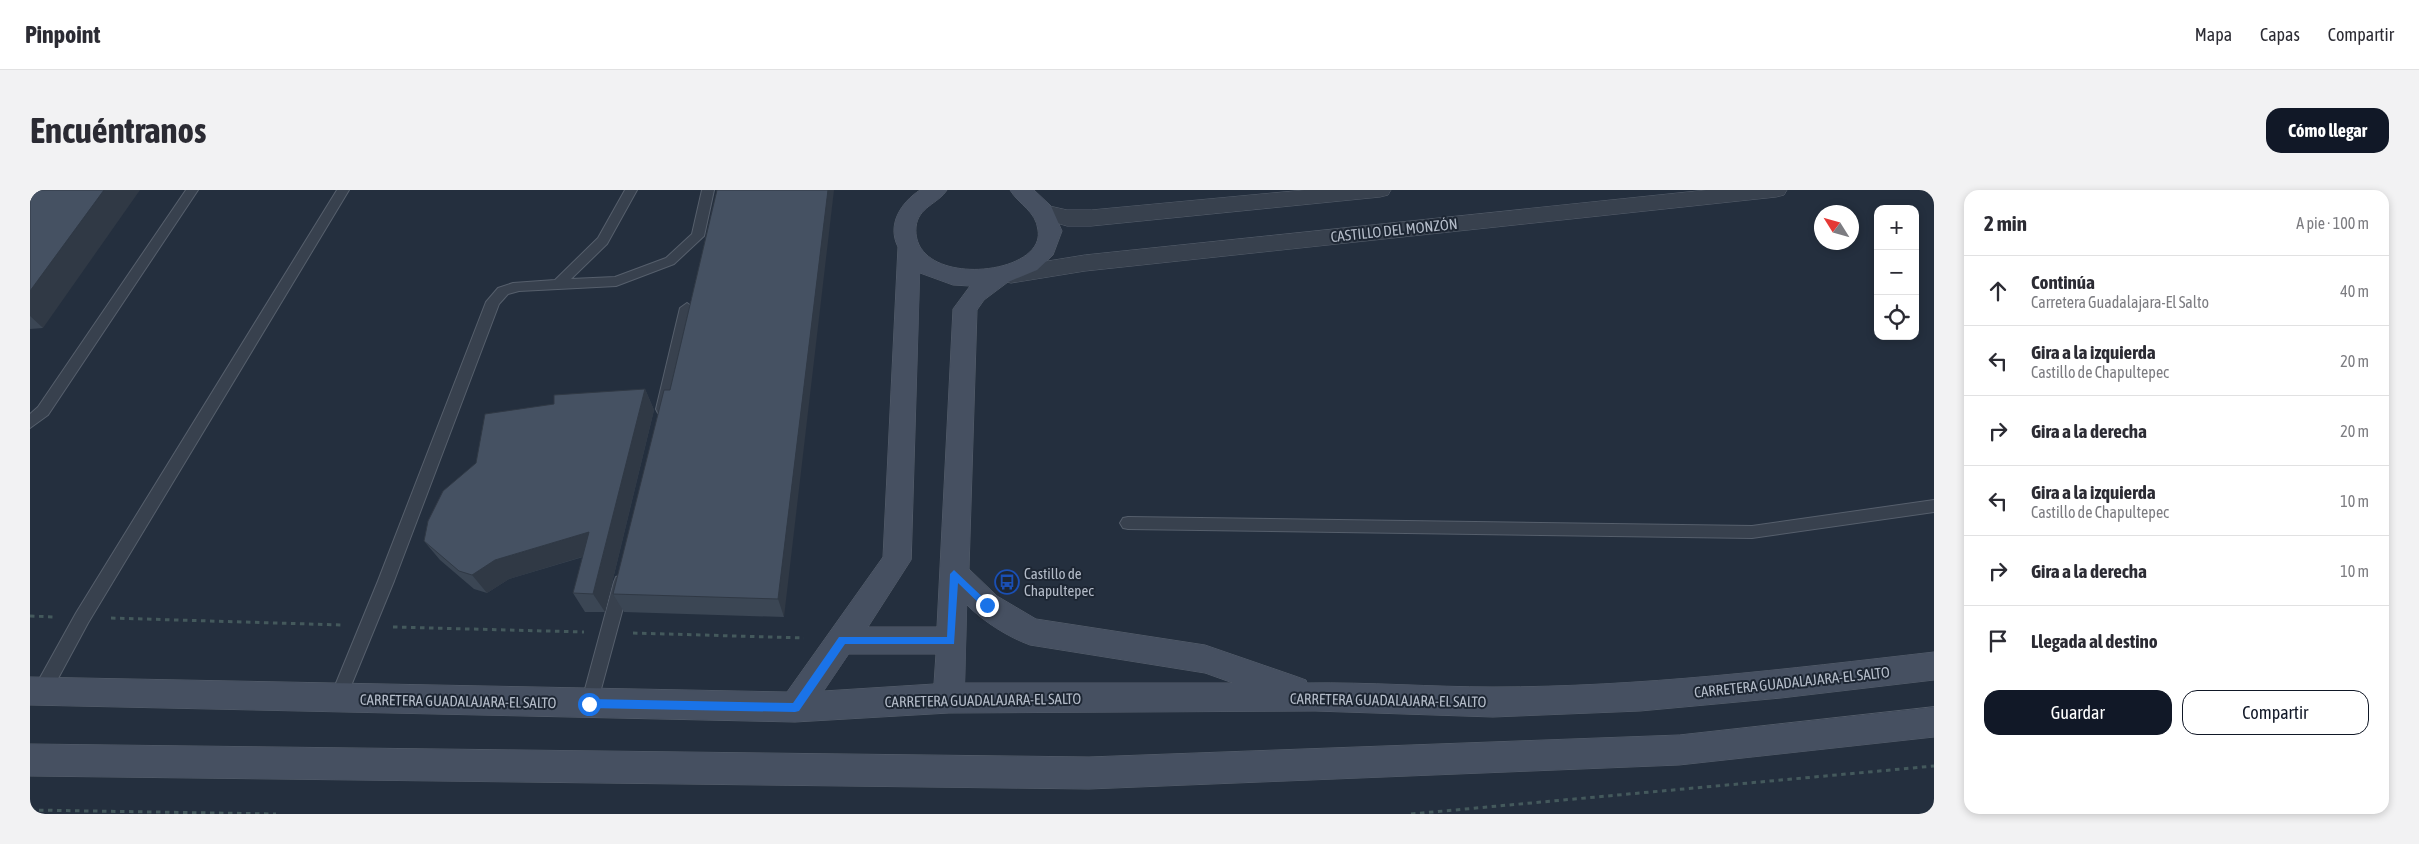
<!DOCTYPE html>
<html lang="es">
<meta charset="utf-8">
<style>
:root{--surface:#fff;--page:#f2f2f3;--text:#2b2b33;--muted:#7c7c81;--line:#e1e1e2;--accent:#111827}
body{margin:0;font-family:"Asap Condensed",sans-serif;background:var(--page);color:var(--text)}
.controls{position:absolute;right:15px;top:15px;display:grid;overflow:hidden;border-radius:10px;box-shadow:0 2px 8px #0003}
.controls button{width:45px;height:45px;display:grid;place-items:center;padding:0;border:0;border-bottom:1px solid var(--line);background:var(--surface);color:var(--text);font:25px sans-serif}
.compass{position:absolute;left:1784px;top:15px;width:45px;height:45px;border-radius:50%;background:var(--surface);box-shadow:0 2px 8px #0003;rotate:307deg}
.stop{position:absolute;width:15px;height:15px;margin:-11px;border:4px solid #1a73e8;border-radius:50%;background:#fff}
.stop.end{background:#1a73e8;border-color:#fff;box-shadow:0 1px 5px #0008}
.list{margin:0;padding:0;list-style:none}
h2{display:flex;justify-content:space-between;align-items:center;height:65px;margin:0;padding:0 20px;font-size:21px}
h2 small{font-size:16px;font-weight:400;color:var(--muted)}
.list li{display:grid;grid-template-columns:32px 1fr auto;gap:15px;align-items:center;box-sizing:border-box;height:70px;padding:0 20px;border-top:1px solid var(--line)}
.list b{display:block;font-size:19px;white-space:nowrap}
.list p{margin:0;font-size:16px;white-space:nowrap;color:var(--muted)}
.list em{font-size:16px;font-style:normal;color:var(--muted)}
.actions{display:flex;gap:10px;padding:15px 20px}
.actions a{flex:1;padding:11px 0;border:1px solid var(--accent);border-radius:15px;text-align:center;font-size:18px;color:var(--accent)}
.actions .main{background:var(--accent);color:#fff}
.icon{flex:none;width:28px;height:28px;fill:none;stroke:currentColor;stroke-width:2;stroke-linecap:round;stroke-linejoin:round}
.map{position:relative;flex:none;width:1904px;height:624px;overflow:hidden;border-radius:15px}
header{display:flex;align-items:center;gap:30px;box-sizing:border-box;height:70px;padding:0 25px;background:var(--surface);border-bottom:1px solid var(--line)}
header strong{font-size:24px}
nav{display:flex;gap:28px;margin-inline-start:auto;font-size:18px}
.intro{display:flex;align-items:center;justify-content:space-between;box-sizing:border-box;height:120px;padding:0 30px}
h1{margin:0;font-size:35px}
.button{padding:12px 22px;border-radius:15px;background:var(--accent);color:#fff;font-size:18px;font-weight:700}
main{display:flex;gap:30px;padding:0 30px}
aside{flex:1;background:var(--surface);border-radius:15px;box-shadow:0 2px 8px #0003}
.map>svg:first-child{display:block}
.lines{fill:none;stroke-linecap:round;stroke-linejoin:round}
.lane-casing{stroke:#565f6c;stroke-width:2}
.street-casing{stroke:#565f6c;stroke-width:1}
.secondary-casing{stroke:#565f6c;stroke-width:1}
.path{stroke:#44595c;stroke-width:3;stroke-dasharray:4.5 4.5;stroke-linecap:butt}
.lane{fill:#38414e;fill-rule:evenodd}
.street{fill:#38414e;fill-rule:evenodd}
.secondary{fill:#465061;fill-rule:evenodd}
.wall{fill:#3b4654}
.shaded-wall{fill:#303945}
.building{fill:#455162;stroke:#303945}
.route{fill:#1a73e8}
.labels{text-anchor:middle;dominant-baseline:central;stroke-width:4;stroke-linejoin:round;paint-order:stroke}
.street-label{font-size:15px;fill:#b4bcc9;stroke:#1d2633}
.poi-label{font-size:15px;fill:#b4bcc9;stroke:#1d2633;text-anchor:start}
</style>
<header>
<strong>Pinpoint</strong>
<nav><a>Mapa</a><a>Capas</a><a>Compartir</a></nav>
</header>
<div class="intro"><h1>Encuéntranos</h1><a class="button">Cómo llegar</a></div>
<main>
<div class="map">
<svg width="1904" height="624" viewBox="0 0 1904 624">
<rect width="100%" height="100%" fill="#242f3e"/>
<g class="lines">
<g class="lane-casing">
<g id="lane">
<polygon points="156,0 168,0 18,225 0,238 0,224 8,217"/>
<polygon points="307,0 319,0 58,433 18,507 12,509 6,507 4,501 6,495 46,423"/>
<polygon points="595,0 607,0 577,54 541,89 585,87 636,68 662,44 672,0 684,0 674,46 644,74 586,96 489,101 478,104 469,114 364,391 316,508 314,514 308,516 302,514 300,508 348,391 456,112 468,98 483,93 525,90 568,48"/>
<polygon points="657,113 664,118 640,219 638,223 628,223 626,219 650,118"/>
<polygon points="1904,310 1904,322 1722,348 1098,339 1093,338 1090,333 1093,328 1098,327 1722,336"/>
<polygon points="592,385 598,387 600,392 567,514 565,520 559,522 553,520 551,514 584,392 586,387"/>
</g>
</g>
<g class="street-casing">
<g id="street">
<polygon points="1275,0 1361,0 1358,5 1350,7 1061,36 1037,36 1007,27 1004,22 1007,17 1015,15 1037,20 1061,20"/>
<polygon points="1677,0 1757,0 1754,5 1746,7 1055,81 981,93 973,91 969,85 973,79 981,77 1055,65"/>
</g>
</g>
<g class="secondary-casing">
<g id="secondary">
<path d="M890,0H917C908,14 888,17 886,37C881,99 1016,87 1008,40C1006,21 989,15 980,0H1004L1021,16L1032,41L1023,65L1007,80L978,92L954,110L947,120L939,379L967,406L1006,429L1175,455L1265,486L1276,490L1277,493C1339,492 1401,497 1463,497C1610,497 1757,479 1904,462V490L1751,508L1610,521L1463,527L1285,521L919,523L765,532L0,515V487L757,502L853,367L868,57C857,35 870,13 890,0ZM890,83L923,95L940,96L923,119L907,437H838L881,370ZM937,415C954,432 978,447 1000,455L1175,483L1203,493H935ZM819,464H906L904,494L794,501Z"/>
<polygon points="1904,517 1904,547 1649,575 1059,599 0,586 0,554 1059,567 1649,545"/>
</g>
</g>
<g class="path">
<polyline points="0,426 24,427"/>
<polyline points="81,428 312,435"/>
<polyline points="363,437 554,442"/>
<polyline points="603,443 774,448"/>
<polyline points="0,620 246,624"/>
<polyline points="1381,624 1904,576"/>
</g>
<use href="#lane" class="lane"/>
<use href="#street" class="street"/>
<use href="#secondary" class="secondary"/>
</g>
<g class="wall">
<polygon points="0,0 13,138 0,139"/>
<polygon points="687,0 754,427 594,422 583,404 640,200"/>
<polygon points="615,199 624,220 575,422 555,422 543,403 553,367 479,389 457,403 444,399 410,370 394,351 524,214"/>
</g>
<g class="shaded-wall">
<polygon points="74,0 110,0 13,138 0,126 0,101"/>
<polygon points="798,0 804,0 754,427 748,409"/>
<polygon points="615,199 624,220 575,422 563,404"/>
<polygon points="559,342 571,361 479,389 457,403 442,385 465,370"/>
</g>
<g class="building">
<polygon points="0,0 74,0 0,101"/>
<polygon points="687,0 798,0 748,409 583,404 634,200 640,200"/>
<polygon points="615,199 563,404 543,403 559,342 465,370 442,385 429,381 394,351 398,331 413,301 446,273 455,224 524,214 524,205"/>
</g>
<polygon class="route" points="924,380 961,415 960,418 954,418 928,393 924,454 815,454 769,521 765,522 559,518 555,514 559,509 763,513 809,447 917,447 920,384"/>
<defs>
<g id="bus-ring" transform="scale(1.25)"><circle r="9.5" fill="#1d2633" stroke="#1a4fb4" stroke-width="1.5"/><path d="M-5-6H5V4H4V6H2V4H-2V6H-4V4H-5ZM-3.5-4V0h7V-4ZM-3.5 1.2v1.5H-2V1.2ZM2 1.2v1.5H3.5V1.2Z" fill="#1a4fb4"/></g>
</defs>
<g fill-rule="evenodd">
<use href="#bus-ring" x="977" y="392"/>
</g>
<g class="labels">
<g class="street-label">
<text transform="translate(1364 40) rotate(-6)">CASTILLO DEL MONZÓN</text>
<text transform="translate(1762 492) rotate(-6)">CARRETERA GUADALAJARA-EL SALTO</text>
<text transform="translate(953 510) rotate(-1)">CARRETERA GUADALAJARA-EL SALTO</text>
<text transform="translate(1358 510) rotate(1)">CARRETERA GUADALAJARA-EL SALTO</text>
<text transform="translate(428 511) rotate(1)">CARRETERA GUADALAJARA-EL SALTO</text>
</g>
<g class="poi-label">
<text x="994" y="383">Castillo de<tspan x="994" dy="17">Chapultepec</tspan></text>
</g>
</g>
</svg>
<div class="controls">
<button>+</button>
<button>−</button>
<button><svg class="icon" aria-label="locate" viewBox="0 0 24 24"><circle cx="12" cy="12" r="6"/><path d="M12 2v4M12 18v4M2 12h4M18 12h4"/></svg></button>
</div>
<svg class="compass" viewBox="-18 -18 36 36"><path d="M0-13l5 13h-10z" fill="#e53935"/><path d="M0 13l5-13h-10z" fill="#7c7c81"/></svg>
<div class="stop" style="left:559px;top:514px"></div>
<div class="stop end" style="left:957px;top:415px"></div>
</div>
<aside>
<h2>2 min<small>A pie · 100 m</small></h2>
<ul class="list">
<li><svg class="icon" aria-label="ahead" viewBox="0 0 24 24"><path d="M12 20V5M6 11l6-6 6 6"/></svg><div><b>Continúa</b><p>Carretera Guadalajara-El Salto</p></div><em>40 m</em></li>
<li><svg class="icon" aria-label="left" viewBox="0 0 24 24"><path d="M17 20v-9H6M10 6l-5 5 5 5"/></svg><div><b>Gira a la izquierda</b><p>Castillo de Chapultepec</p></div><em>20 m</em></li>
<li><svg class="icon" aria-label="right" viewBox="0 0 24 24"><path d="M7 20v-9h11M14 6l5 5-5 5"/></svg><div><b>Gira a la derecha</b></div><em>20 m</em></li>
<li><svg class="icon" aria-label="left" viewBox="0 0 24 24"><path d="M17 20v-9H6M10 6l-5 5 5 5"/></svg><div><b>Gira a la izquierda</b><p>Castillo de Chapultepec</p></div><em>10 m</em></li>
<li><svg class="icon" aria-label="right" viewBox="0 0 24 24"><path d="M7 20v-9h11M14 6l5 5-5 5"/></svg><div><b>Gira a la derecha</b></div><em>10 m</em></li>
<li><svg class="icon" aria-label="arrive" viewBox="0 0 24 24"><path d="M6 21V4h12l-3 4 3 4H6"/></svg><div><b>Llegada al destino</b></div></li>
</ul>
<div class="actions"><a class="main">Guardar</a><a>Compartir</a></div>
</aside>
</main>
